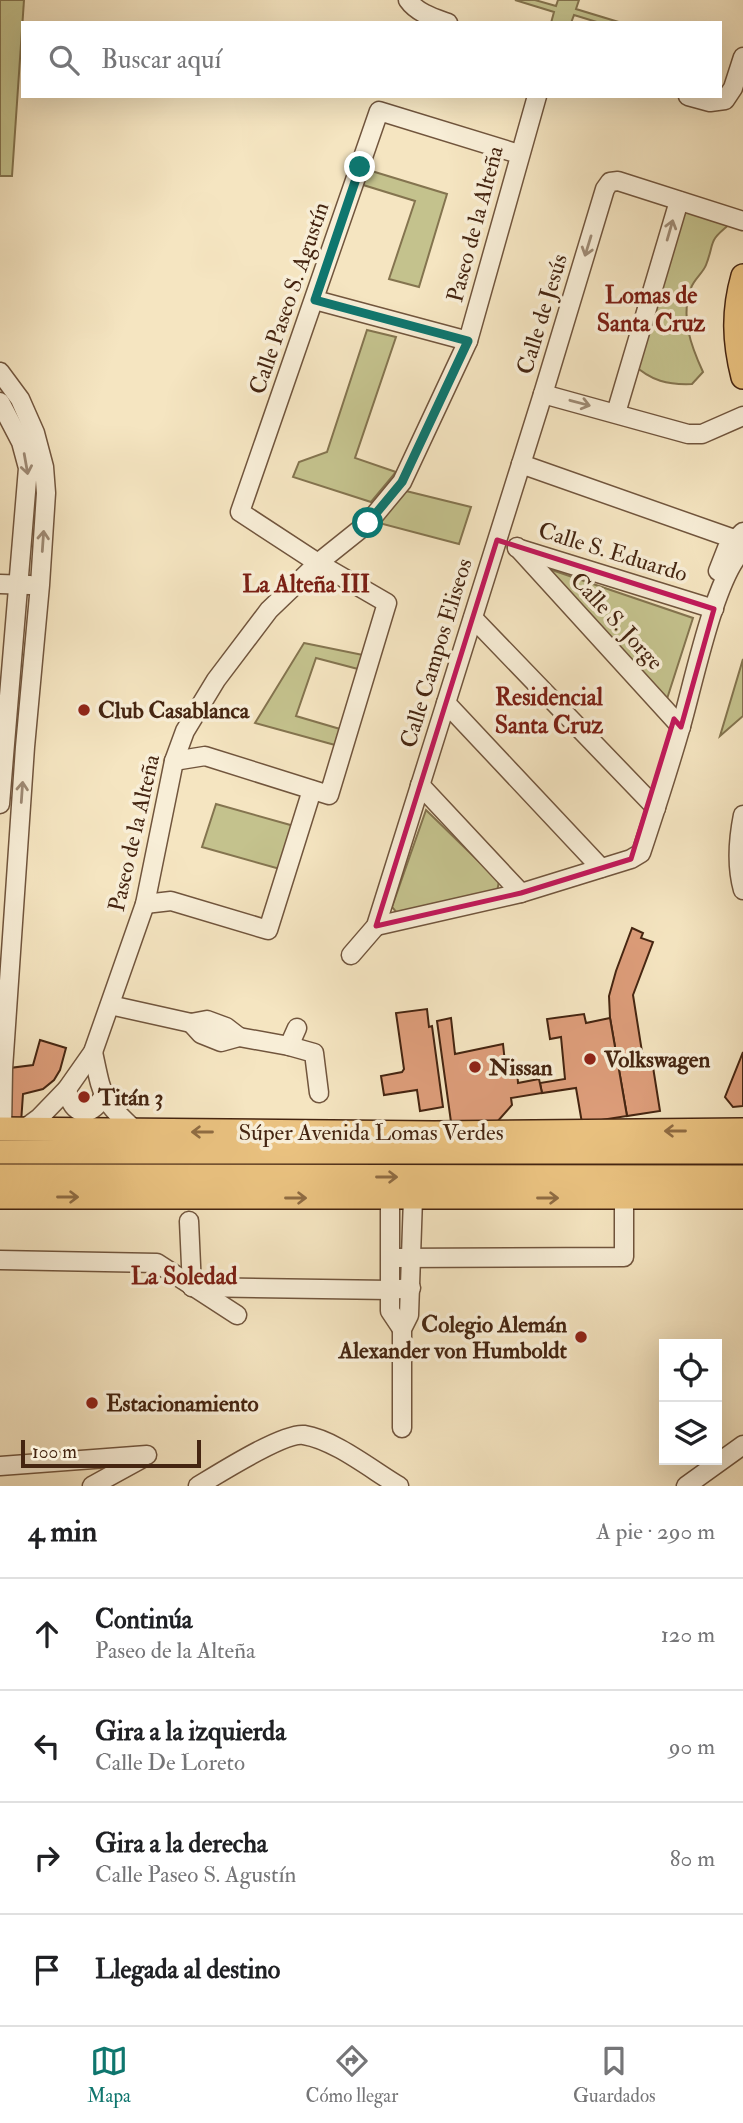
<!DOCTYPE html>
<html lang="es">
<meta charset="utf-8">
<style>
:root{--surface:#fff;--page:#f2f2f2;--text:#202124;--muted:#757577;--line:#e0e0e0;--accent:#0f766e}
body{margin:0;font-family:"IM FELL Double Pica",serif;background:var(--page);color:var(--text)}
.controls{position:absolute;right:21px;bottom:21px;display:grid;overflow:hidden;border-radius:0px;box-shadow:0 7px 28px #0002}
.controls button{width:63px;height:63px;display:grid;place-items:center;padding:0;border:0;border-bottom:2px solid var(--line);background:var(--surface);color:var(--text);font:35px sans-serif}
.scale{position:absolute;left:21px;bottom:18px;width:180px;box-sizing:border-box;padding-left:7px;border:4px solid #452511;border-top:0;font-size:19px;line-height:24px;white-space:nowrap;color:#452511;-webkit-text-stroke:5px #f8eed7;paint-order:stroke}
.stop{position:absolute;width:21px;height:21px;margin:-16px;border:5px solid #0f766e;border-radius:50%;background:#fff}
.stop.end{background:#0f766e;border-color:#fff;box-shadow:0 2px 7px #0008}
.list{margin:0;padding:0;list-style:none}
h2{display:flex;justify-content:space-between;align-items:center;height:91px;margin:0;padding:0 28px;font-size:30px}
h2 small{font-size:23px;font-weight:400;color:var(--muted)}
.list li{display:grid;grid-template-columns:46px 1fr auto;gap:21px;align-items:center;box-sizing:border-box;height:112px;padding:0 28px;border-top:2px solid var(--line)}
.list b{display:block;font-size:26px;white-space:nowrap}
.list p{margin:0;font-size:23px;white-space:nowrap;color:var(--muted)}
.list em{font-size:23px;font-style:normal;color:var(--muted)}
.icon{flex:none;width:38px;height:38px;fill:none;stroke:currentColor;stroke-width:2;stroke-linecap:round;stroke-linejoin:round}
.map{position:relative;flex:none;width:743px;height:1486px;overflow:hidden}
.search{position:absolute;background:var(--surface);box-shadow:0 7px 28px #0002;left:21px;right:21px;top:21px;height:77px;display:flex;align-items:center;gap:18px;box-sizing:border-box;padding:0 24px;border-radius:0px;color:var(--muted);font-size:26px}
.sheet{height:539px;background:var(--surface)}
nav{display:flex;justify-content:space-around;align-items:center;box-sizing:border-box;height:98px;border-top:2px solid var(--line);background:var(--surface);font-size:19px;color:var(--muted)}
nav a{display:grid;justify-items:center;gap:4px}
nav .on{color:var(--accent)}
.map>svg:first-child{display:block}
.green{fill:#c4c28d;stroke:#84744f;stroke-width:2}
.building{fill:#dd9d7a;stroke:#452511;stroke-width:2}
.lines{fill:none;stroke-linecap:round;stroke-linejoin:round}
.minor-casing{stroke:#71553d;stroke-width:21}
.major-casing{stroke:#452511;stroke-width:26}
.minor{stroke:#f8eed7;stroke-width:18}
.major{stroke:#eac280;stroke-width:23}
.oneway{stroke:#9e8a74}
.oneway2{stroke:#8f6c43}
.route{stroke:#0f766e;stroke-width:9}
.marked{fill:none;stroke:#c2185b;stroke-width:5;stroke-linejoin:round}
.poi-dot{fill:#8f2418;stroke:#f8eed7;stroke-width:2.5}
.labels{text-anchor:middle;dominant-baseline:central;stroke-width:7;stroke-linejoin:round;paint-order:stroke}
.street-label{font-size:23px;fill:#452511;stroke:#f8eed7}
.poi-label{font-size:23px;font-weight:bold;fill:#452511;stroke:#f8eed7;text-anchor:start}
.neighbourhood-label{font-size:24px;font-weight:bold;fill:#7a1f14;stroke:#f8eed7}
</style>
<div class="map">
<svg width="743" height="1486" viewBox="0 0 743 1486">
<rect width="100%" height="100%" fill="#f5e5c1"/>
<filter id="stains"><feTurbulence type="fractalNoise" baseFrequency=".00286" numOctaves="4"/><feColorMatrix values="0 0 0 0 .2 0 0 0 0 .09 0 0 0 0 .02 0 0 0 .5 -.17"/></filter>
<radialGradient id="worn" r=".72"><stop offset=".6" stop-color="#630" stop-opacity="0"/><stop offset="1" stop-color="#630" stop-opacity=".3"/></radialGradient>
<g class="green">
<polygon points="0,0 24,0 12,176 0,176"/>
<polygon points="515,0 535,0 556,6 558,0 579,0 576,9 622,23 600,23 574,15 571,23 551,23 554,12"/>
<polygon points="365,169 447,194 419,287 389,279 415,201 360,184"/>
<path d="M685,211L730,224C707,242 715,242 706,265C703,273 694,279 691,288C680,317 691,346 703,372L692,384C668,385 651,381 633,364Z"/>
<polygon points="367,330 396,337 355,458 396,472 371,502 293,477 299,462 327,452"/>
<polygon points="406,491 471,507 459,544 379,523"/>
<polygon points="543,567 693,618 665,705"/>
<polygon points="304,643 363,655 358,669 316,658 296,716 340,729 335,745 255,723"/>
<polygon points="743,659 743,716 720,736"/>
<polygon points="216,804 294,826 280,869 202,847"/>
<polygon points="426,810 499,881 497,892 397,913 392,907"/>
</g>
<g class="building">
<polygon points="632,928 643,933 641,938 653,942 633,995 643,1058 639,1058 641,1069 653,1067 660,1111 627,1116 610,1018 609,996 616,971"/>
<polygon points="427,1009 429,1027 432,1026 443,1107 420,1111 417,1090 384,1095 381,1076 402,1072 404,1069 396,1013"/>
<polygon points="584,1014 586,1023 610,1018 627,1116 582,1123 576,1088 542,1093 540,1083 565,1079 561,1037 550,1039 547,1019"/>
<polygon points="451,1018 455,1054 503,1044 506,1072 517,1070 518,1083 539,1079 542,1093 511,1098 512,1105 497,1122 451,1122 437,1021"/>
<polygon points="40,1040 66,1048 60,1070 54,1080 43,1089 23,1094 21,1123 6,1122 10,1068 33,1065"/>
<polygon points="743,1052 743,1106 733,1107 725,1097"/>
</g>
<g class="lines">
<g class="minor-casing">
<g id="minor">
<path d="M408,0C417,13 434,18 448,23"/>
<polyline points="688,96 710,102 725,100 733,88 743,57"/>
<polyline points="315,300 468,341"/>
<polyline points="0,372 20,399 35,433 44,467 46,493 40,585 25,747 3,1069 2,1129"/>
<polyline points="543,394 688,434 702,434 743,416"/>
<polyline points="0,402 21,442 28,468 0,804"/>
<polyline points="616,413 679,201"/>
<polyline points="521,464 734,539"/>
<polyline points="517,547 681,727"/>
<polyline points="517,548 714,609"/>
<polyline points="718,571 727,548 743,532"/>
<polyline points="0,584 30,585"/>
<polyline points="473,618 656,808"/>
<polyline points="446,703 601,868"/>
<polyline points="174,761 205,756 329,795 387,603 318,563 240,512 379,111 519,154"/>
<polyline points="420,785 521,893"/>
<path d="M743,815C738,840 736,865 743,890"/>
<polyline points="145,904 171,901 268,930 312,790"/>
<path d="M376,926L521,893L631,859L641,853C655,811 669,768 681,726C693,685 715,576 743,550"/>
<polyline points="351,955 376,926 543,394 605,189 610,182 618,181 743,221"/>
<polyline points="110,1005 191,1023 207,1020 226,1027 239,1037"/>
<polyline points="191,1023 201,1034 221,1042 239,1037 289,1046 297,1028"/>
<polyline points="289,1046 314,1053 319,1093"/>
<path d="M93,1052C103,1099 101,1099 137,1132"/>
<path d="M67,1089C72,1115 89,1120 103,1097"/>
<polyline points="24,1129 39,1118 67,1089 93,1052 145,904 174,761 185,731 216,680 269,610 318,563 368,523 402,482 468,341 537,96"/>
<polyline points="390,1198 390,1311 402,1329"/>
<polyline points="189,1221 192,1287"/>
<polyline points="391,1258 624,1257 624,1197"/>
<polyline points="0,1260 157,1263 237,1315"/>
<polyline points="192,1287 390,1290 411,1288"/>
<polyline points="402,1428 402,1329 409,1315 413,1198"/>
<polyline points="0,1466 147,1455"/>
<polyline points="92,1486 141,1459"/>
<path d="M198,1486C218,1474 284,1432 304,1435C335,1440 372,1470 399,1486"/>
<polyline points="686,1486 743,1445"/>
</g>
</g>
<g class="major-casing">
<g id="major">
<path d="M743,276C733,311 734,342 743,377"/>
<polyline points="0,1129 434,1133 743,1130"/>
<polyline points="0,1152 743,1152"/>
<polyline points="0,1176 743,1177"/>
<polyline points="0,1197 743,1197"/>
</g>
</g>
<use href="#minor" class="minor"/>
<use href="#major" class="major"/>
</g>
<defs><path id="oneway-shaft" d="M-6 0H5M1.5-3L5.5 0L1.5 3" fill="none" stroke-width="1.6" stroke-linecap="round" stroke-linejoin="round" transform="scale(1.75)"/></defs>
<g class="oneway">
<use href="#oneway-shaft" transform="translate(670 230) rotate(-74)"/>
<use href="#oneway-shaft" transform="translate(588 246) rotate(107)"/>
<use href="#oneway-shaft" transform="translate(580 403) rotate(15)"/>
<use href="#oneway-shaft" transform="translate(26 464) rotate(80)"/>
<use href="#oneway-shaft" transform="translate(43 541) rotate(-86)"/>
<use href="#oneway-shaft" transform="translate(22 792) rotate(-86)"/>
</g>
<g class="oneway2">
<use href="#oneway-shaft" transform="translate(675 1131) rotate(180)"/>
<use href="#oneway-shaft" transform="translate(202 1132) rotate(-180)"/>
<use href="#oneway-shaft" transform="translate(387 1177)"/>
<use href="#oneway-shaft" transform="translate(68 1197)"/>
<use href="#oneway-shaft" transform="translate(296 1198)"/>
<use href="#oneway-shaft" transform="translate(548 1198)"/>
</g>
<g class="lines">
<polyline class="route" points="360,167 315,300 468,341 402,482 368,523"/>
</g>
<path class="marked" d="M497,540L714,609L681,727L674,719L631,859L521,893L376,926Z"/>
<g class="poi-dot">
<circle cx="84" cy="710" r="7"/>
<circle cx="590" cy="1059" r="7"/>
<circle cx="475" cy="1067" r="7"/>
<circle cx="84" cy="1097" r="7"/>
<circle cx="581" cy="1337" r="7"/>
<circle cx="92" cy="1403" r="7"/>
</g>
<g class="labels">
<g class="street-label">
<text transform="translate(475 224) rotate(-75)">Paseo de la Alteña</text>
<text transform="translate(289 298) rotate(-71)">Calle Paseo S. Agustín</text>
<text transform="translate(542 314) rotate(-73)">Calle de Jesús</text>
<text transform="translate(613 552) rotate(17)">Calle S. Eduardo</text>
<text transform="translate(617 621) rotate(47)">Calle S. Jorge</text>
<text transform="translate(436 653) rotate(-73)">Calle Campos Eliseos</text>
<text transform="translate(134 833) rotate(-77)">Paseo de la Alteña</text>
<text x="371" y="1132">Súper Avenida Lomas Verdes</text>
</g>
<g class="poi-label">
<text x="98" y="710">Club Casablanca</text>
<text x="604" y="1059">Volkswagen</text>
<text x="489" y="1067">Nissan</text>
<text x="98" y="1097">Titán 3</text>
<text x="567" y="1324" text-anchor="end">Colegio Alemán<tspan x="567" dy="26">Alexander von Humboldt</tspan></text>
<text x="106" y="1403">Estacionamiento</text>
</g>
<g class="neighbourhood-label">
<text x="651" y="295">Lomas de<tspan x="651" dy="28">Santa Cruz</tspan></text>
<text x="306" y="584">La Alteña III</text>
<text x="549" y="697">Residencial<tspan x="549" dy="28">Santa Cruz</tspan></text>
<text x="184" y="1276">La Soledad</text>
</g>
</g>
<rect width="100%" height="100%" filter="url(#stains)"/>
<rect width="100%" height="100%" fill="url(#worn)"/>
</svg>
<div class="controls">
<button><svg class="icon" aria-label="locate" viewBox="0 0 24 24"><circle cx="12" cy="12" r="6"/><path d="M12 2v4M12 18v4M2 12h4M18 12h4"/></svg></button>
<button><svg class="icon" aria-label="layers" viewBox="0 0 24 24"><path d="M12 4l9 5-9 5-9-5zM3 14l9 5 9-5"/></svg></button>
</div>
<div class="scale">100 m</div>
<div class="stop" style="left:368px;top:523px"></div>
<div class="stop end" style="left:360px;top:167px"></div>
<div class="search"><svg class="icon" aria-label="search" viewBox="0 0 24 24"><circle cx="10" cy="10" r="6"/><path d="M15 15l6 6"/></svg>Buscar aquí</div>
</div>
<section class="sheet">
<h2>4 min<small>A pie · 290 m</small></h2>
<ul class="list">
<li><svg class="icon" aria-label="ahead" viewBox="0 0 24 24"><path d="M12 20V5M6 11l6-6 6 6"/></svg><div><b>Continúa</b><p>Paseo de la Alteña</p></div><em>120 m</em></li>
<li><svg class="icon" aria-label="left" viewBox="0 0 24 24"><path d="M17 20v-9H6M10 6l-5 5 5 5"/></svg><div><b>Gira a la izquierda</b><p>Calle De Loreto</p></div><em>90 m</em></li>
<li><svg class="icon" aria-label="right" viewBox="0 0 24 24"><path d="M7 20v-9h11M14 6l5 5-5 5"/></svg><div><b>Gira a la derecha</b><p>Calle Paseo S. Agustín</p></div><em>80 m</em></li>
<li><svg class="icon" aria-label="arrive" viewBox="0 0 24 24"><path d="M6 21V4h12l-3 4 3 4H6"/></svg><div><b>Llegada al destino</b></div></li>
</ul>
</section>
<nav>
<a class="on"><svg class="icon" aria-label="map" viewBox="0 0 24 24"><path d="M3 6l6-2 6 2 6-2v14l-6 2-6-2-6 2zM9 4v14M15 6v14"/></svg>Mapa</a>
<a><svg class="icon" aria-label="directions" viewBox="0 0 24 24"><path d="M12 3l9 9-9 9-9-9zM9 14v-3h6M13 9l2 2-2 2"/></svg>Cómo llegar</a>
<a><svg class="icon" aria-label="saved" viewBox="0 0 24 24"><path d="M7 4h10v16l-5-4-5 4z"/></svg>Guardados</a>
</nav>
